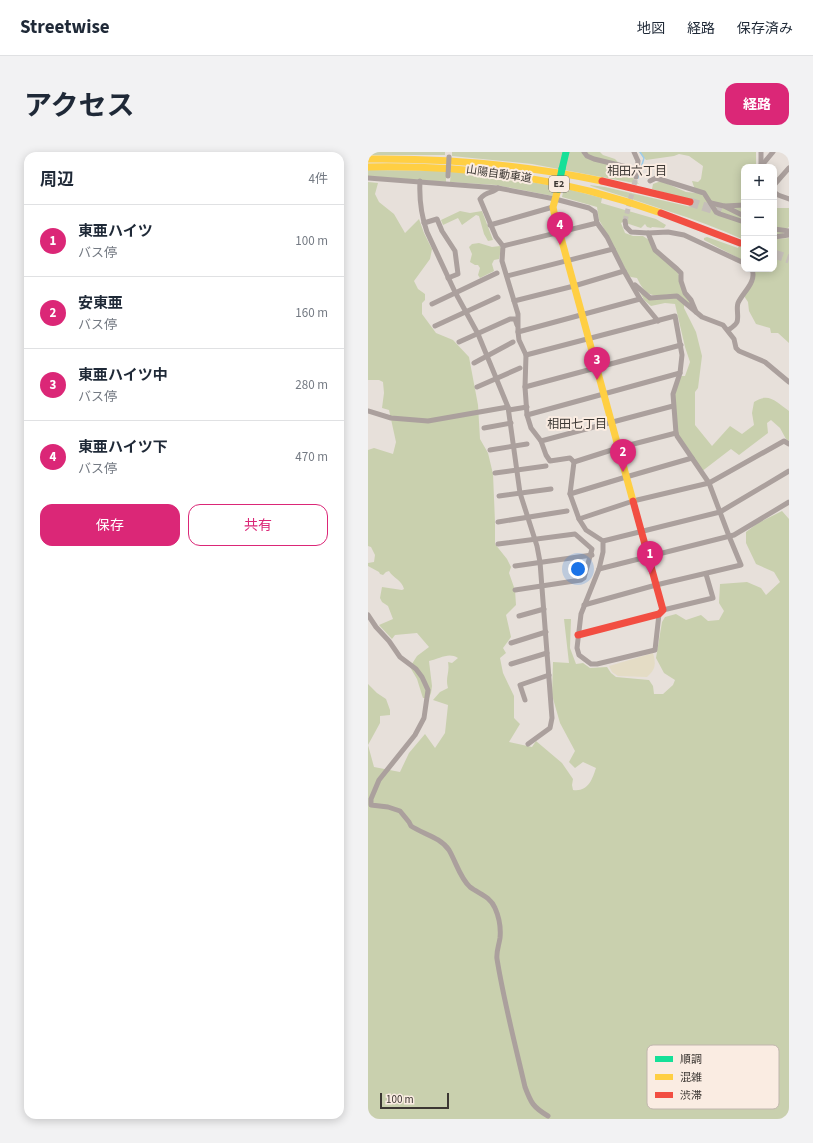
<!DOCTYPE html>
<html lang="ja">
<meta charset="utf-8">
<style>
:root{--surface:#fff;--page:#f2f2f3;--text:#1f2937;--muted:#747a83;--line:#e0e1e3;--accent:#db2777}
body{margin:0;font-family:"Source Sans 3","Noto Sans JP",sans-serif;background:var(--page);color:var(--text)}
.controls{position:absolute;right:12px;top:12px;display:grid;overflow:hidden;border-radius:8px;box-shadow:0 2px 10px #0003}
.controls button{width:36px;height:36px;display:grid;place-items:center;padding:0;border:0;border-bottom:1px solid var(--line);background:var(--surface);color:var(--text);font:20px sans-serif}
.scale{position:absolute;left:12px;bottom:10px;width:69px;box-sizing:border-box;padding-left:4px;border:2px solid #3c3733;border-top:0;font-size:11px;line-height:14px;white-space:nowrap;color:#3c3733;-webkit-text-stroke:3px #faece2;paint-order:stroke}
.you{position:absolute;left:210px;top:417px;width:14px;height:14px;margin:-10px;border:3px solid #fff;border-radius:50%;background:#1a73e8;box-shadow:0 0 0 6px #1a73e833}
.badge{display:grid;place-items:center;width:26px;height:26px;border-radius:50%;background:var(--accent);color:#fff;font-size:13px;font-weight:700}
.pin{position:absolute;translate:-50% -33px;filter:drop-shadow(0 1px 2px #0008)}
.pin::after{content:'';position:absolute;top:21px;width:14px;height:12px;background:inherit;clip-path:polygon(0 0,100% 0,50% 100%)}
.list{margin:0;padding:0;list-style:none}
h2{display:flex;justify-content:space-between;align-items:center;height:52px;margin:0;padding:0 16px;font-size:17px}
h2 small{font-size:13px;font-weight:400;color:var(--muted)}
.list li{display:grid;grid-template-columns:26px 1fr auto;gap:12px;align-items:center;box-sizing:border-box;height:72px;padding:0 16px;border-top:1px solid var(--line)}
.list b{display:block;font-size:15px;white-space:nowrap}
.list p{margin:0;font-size:13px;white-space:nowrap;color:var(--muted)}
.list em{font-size:13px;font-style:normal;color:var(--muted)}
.actions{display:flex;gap:8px;padding:12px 16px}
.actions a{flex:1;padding:9px 0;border:1px solid var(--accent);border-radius:12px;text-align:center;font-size:14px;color:var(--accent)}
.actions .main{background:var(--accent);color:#fff}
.icon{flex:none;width:22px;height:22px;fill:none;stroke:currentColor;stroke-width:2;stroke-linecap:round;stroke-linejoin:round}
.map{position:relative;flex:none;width:421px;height:967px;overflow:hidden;border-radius:12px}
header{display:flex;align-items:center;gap:24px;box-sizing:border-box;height:56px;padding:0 20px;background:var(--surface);border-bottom:1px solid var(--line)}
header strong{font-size:19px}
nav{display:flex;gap:22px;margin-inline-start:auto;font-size:14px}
.intro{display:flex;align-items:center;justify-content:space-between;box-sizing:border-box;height:96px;padding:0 24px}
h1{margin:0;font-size:28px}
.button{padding:10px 18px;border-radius:12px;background:var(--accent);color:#fff;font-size:14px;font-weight:700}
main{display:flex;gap:24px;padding:0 24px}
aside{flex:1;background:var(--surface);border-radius:12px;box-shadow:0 2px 10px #0003}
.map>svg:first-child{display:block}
.green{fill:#c9d0ae}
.sand{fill:#e4dcc5}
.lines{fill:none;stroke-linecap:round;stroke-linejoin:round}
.stream{stroke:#9ecce9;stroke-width:1.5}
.street-tunnel{stroke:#c5beb9;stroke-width:5;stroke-dasharray:5 2.5;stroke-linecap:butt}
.highway-tunnel{stroke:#c5beb9;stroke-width:9;stroke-dasharray:9 4.5;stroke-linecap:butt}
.street{stroke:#aba09d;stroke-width:5}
.fast{stroke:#16e098;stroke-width:7}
.slow{stroke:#ffcf43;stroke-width:7}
.jam{stroke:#f24e42;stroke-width:7}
.street-bridge{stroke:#aba09d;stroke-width:5}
.fast-bridge{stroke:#16e098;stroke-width:7}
.labels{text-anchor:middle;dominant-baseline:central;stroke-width:4;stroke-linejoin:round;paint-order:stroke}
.shield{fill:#faece2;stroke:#756d68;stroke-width:1}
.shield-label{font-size:10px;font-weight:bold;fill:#3c3733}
.street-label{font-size:11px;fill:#3c3733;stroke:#faece2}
.neighbourhood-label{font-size:12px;fill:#3c3733;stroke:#faece2}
.key{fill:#faece2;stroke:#c1b6ae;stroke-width:1}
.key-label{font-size:11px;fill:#3c3733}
</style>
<header>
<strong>Streetwise</strong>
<nav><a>地図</a><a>経路</a><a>保存済み</a></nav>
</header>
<div class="intro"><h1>アクセス</h1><a class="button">経路</a></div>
<main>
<aside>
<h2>周辺<small>4件</small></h2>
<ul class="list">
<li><span class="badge">1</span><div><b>東亜ハイツ</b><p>バス停</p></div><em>100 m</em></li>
<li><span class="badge">2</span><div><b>安東亜</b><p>バス停</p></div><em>160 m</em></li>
<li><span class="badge">3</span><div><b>東亜ハイツ中</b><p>バス停</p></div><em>280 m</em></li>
<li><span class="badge">4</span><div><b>東亜ハイツ下</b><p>バス停</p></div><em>470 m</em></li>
</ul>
<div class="actions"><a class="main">保存</a><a>共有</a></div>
</aside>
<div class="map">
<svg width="421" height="967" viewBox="0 0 421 967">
<rect width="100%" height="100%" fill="#e7e0da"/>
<g class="green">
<rect x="0" y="0" width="77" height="3"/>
<polygon points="84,0 232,0 235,3 247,7 271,32 164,12 84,4"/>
<path d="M271,0H388V15H376V109L336,88V86L339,85L370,96L374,87C325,65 274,51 223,34L222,33L237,35L323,55L325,49L284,37L285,32L293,29L318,40L328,41L324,29L330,30L333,27L335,14L321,4L311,2L306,4L278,8Z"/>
<polygon points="0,18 78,19 78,30 0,24"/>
<polygon points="83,19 108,21 187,34 185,44 128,33 82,30"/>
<path d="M0,30L10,31L7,42L11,50L26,62L37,81L51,67L56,81L64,97L62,107L46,129L50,137L57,142V148L54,151V162L68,181L85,188L101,205L110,253L112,287L120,301L125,322L127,370V392L139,407L143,415L141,421L147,438L148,453L138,463L143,485L135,496L138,501L132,506L135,521L146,544V566L152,572L141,590L164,595L168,589L194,611L205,627L204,633L205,638C220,640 224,628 228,616L215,610L207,616L201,610L207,599L192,571L184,543L185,510L201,511L196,467H203L202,496L208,512L215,511L222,516L239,515L243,521L248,525L281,528L285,534L286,542H295L305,533L307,528L296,521L288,506L294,470L297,465L308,462L318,468L333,463L340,469L351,468L356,459L351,451L352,432L379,430L393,436L398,443L412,430L406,420L388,412L378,391V380L390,371L414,359L421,367V967H0V532L9,541L18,547L22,558V563L12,564V571L0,593L6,615L32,620L41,601L57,582L67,596L77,581L80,553L65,548L72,540L80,536C77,525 82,521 80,510L84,511L90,506C80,500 72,507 61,509L64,534L63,541L61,546H55L54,543L49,527L42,515L49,504L61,495L49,481L27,483L24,487L11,473L25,467L20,454L14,450L12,446L14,435L34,438L36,437C34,428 25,426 21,419L18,420L15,423L12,422L11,420L0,414V411L6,410L7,403L3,395L0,394V298L6,296L25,302L28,290L21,258L14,256L16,241L15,230L11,228H0Z"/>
<path d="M196,36L234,46L233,51L288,67L298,73L296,76L284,75L283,76L279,75L277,72L273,76L255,70L253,71L257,81L265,84H275L281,88L309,119L325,156L310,142C287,143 280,149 269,126L263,125L261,124L234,73L231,68L229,55L194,45Z"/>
<polygon points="406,56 421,56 421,75 418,77 414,83 406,83"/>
<polygon points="92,59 102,61 114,59 125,88 120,89 116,82 111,64 108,63 94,73 90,66 75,73 73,68"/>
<polygon points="421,86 421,191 410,181 403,181 402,176 388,172 381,159 380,150 376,144 387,127 387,117 406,117 406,87"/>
<polygon points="111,91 124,95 132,94 133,97 131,107 126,108 124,112 126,119 112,126 110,123 112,116 110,113 107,113 102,110 104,102 101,95 104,92"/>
<path d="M271,138L277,144L306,145L316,151V156L328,180L334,204L330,236L327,240V273L344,294L362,274L374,282L386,273L384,261L386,250C401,240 408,250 421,259V289L418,287L412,276L403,268L399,271L400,281L371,303L363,297L333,320L308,281L305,242L313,224H317L322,210L317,195L307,152L297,151L283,154L276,148Z"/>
</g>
<path class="sand" d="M285,501C288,512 288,517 279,525L250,524L244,520L241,514Z"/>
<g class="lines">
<polyline class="stream" points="270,26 276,6 272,0"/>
<polyline class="street-tunnel" points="257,69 268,25"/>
<g class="highway-tunnel">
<polyline points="322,50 353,60"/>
<polyline points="406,102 421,107"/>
</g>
<g class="street">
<polyline points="216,0 219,4 226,7 259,15 268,21"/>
<polyline points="266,0 270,9 268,25"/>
<polyline points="393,0 393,15"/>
<polyline points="393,13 395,12 405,0"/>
<polyline points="0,26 130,36 187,47 221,56 227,60 229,71 239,85 256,119 272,147 290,169"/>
<path d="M52,29C51,48 53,63 59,80L87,140L110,182L140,255L152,341L169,394L172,410L184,566L182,576L160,592"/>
<polyline points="282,29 288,26 336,41 348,60 352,62 376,70"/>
<polyline points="406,33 421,16"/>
<path d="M130,36C125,42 119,38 112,47L128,85L135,94L134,109L150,162V180L151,188L158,203L157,235L159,263L163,276L173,289L178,303L182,309L202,306L206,310L202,342L211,367L218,378L235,389V400L231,417L213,462L209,496L211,503L223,512H229L287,498L291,462"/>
<polyline points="406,40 410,43 421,47"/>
<polyline points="343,51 356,54 376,64"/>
<polyline points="357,54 376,53"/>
<polyline points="257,69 258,75 263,80 280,81 300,80 316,83 376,111"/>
<polyline points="56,71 69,67 74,79 87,99 90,122 80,126"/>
<polyline points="122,73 185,55"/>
<polyline points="406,77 421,79"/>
<polyline points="280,81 287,98 309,117 313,121 313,129 317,141 323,148 328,160"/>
<polyline points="406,85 421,83"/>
<polyline points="135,94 229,71"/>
<polyline points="139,124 245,97"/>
<polyline points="267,133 282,146 309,144 334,165 355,173 366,187 368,196 371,199 397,210 421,230"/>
<polyline points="146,149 206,134 256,119"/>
<polyline points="64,152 129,121"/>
<polyline points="67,174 130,145"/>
<path d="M360,178C363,176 367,174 369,170C371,164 368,157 370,151C375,140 389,130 384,117"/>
<polyline points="150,180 272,147"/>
<polyline points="91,190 142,167 147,167 149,173"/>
<polyline points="158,203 307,164 314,203 312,221 305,242 308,281 309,284 341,331 361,384 373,413 288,433 216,453"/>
<polyline points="106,211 145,190"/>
<polyline points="109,235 152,216"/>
<polyline points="157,235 313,193"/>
<polyline points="141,258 159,255"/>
<polyline points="0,259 23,266 60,269 140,255"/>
<polyline points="159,263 312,221"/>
<polyline points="116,276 143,271"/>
<polyline points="173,289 305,254"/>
<polyline points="122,298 159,292"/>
<polyline points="206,310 250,296 308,281"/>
<polyline points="127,321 178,314"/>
<polyline points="202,342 258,325 324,306"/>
<polyline points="131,344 183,337"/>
<polyline points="211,367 265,349 341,331 416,289 421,292"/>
<polyline points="130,370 199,359"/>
<polyline points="235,389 352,360 421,319"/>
<polyline points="130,392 207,382 224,397 216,426 213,428 147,438"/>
<polyline points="147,414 224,403"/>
<polyline points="231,417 366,383 421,350"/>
<polyline points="295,458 345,446 338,422"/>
<path d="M0,463L8,475L21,489L32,505L48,517L54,525L60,538L56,566L47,583L11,628L3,647V653L20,655L32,659L41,670L43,674C55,682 72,685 81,698C88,710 92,726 102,735C111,742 122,744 127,756C131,765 133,776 132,786C131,793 128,800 129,807C136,850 147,892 157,935C163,951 165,955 180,964"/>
<polyline points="151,464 176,457"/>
<polyline points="143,491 178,480"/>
<polyline points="143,512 179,501"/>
<polyline points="157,548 152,533 181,523"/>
</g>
<polyline class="fast" points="194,17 198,0"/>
<g class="slow">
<path d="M0,7C80,6 156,13 234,29"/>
<path d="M0,15C104,13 195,26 293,61"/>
<polyline points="190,37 185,55 186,60 265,349"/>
</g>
<g class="jam">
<polyline points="234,29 322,50"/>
<polyline points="293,61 372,91"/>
<polyline points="210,483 291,462 295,458 265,349"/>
</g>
<polyline class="street-bridge" points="80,24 81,5"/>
<polyline class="fast-bridge" points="190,37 194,17"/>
</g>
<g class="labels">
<rect class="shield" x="181" y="24" width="20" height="16" rx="3"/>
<g class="shield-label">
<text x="191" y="32">E2</text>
</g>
<g class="street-label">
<text transform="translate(131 22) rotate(8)">山陽自動車道</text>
</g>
<g class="neighbourhood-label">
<text x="269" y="19">相田六丁目</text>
<text x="209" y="272">相田七丁目</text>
</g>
</g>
<rect x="279" y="893" width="132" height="64" rx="6" class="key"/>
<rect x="287" y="904" width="18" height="6" fill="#16e098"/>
<rect x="287" y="922" width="18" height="6" fill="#ffcf43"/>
<rect x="287" y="940" width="18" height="6" fill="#f24e42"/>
<g class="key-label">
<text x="312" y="911">順調</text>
<text x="312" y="929">混雑</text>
<text x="312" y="947">渋滞</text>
</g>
</svg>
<div class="controls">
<button>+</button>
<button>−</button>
<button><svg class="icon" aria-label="layers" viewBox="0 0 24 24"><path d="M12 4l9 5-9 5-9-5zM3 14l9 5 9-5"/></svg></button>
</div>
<div class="scale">100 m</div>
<div class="you"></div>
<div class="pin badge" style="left:282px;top:422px">1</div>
<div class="pin badge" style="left:255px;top:320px">2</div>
<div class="pin badge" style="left:229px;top:228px">3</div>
<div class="pin badge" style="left:192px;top:93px">4</div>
</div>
</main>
